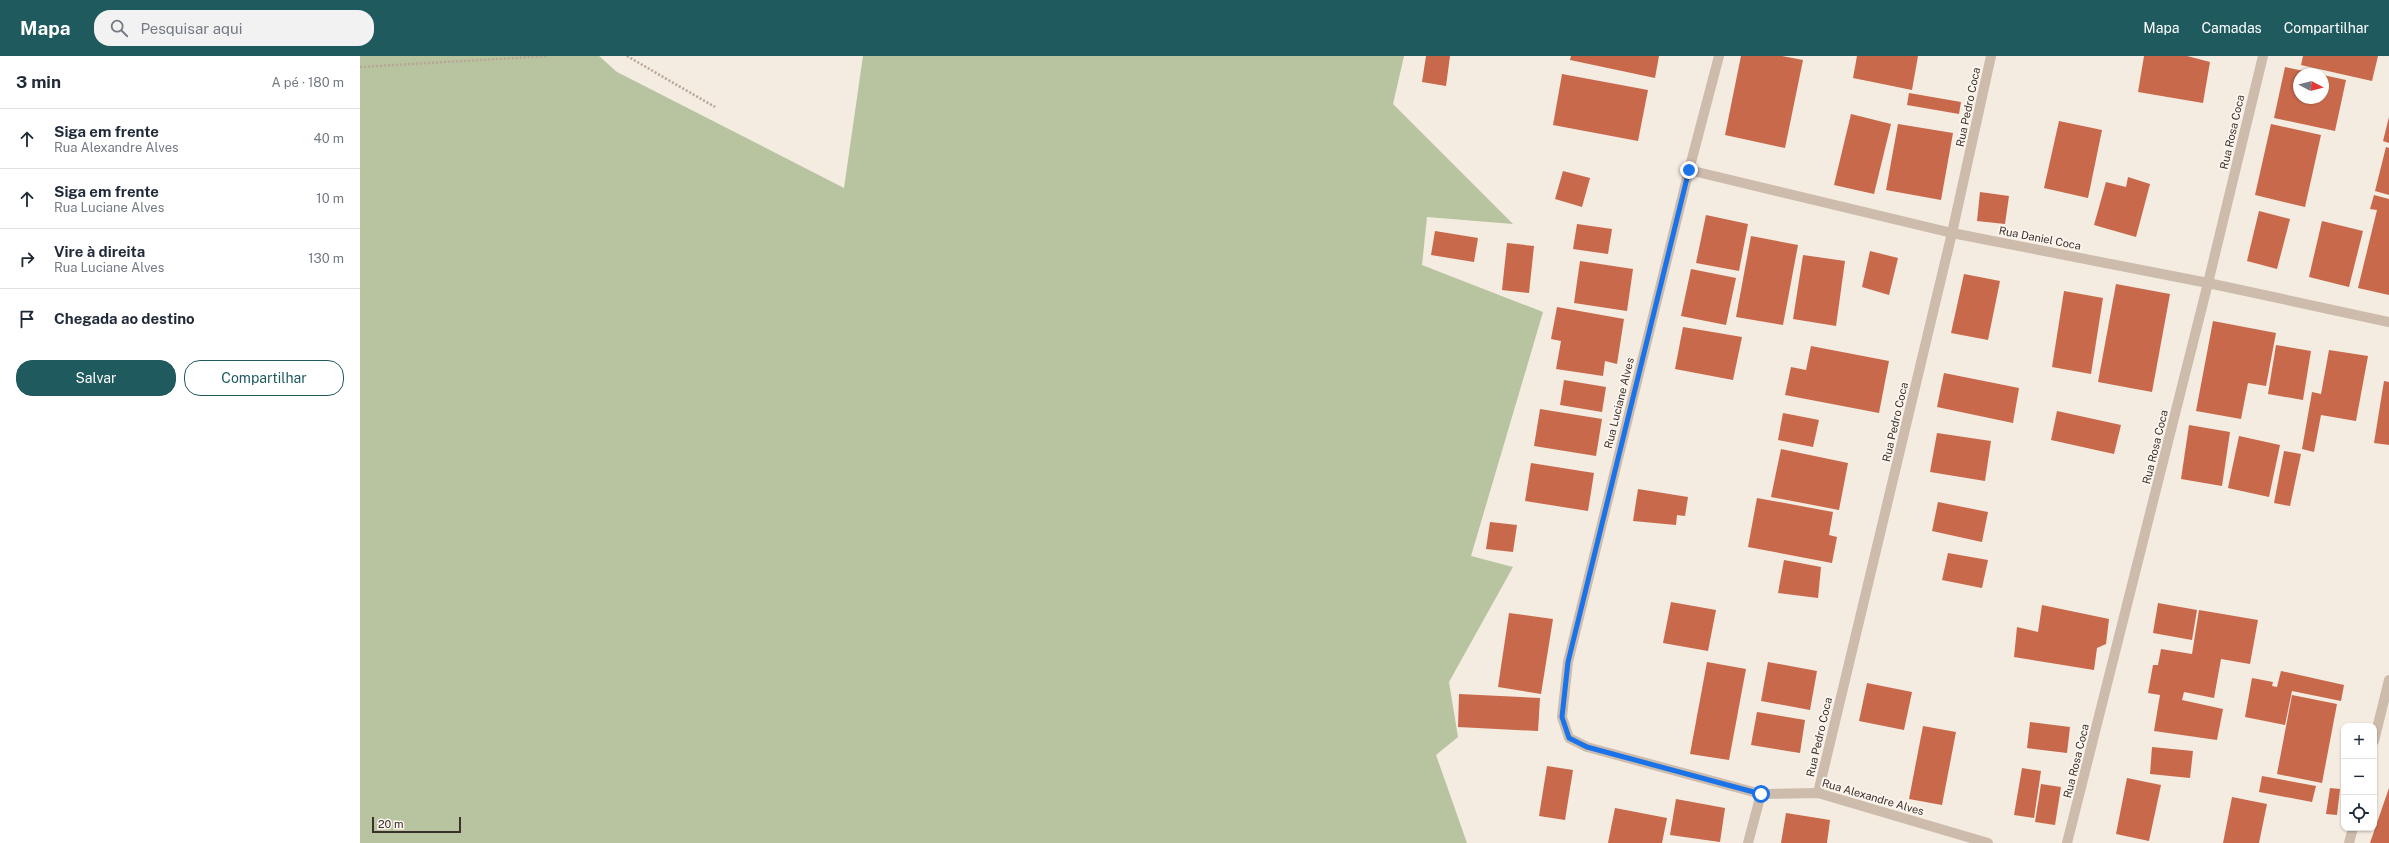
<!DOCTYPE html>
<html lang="pt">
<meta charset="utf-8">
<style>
:root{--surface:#fff;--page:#f2f2f3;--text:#1f2937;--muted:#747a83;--line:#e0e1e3;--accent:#1f5a5e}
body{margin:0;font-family:"Public Sans",sans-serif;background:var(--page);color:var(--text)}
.controls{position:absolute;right:12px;bottom:12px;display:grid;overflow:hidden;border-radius:8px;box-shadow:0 1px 3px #0004}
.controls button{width:36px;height:36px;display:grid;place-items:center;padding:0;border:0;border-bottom:1px solid var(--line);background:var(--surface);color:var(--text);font:20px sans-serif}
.compass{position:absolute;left:1933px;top:12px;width:36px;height:36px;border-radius:50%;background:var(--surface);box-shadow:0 1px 3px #0004;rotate:97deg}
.scale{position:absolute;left:12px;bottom:10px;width:89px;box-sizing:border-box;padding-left:4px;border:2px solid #3b302b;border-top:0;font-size:11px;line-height:14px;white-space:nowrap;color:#3b302b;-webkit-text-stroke:3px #fbf5ee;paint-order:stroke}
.stop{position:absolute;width:12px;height:12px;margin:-9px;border:3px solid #1a73e8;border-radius:50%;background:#fff}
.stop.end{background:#1a73e8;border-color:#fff;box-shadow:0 1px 4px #0008}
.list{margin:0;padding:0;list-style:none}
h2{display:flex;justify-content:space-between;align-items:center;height:52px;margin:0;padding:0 16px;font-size:17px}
h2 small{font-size:13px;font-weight:400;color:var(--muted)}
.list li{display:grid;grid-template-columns:26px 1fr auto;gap:12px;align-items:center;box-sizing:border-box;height:60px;padding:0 16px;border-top:1px solid var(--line)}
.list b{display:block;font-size:15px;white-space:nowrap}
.list p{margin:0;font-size:13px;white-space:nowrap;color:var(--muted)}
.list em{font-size:13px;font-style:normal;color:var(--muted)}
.actions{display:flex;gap:8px;padding:12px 16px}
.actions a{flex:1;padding:9px 0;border:1px solid var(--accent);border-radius:16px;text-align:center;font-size:14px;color:var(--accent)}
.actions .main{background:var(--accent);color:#fff}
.icon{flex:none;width:22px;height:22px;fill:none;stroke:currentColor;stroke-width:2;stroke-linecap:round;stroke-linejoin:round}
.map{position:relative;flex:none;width:2029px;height:787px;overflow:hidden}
header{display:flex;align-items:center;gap:24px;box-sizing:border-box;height:56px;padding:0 20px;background:var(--accent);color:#fff}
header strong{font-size:19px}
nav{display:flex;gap:22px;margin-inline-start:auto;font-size:14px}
.search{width:280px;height:36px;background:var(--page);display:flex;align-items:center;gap:10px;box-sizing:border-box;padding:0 14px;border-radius:16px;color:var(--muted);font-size:15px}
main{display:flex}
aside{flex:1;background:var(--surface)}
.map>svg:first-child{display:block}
.green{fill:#b8c4a0}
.building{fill:#c8694b}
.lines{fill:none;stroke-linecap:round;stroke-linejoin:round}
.path{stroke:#b9a596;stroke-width:2.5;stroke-dasharray:2 2;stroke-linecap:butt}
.minor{stroke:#cdbbac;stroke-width:10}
.route{stroke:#1a73e8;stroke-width:5}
.labels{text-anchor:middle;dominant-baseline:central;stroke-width:4;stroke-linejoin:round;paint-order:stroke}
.street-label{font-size:11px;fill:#3b302b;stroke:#fbf5ee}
</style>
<header>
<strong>Mapa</strong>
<div class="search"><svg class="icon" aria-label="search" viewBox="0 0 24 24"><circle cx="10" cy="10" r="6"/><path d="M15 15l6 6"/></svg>Pesquisar aqui</div>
<nav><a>Mapa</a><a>Camadas</a><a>Compartilhar</a></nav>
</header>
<main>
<aside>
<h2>3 min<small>A pé · 180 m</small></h2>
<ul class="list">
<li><svg class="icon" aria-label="ahead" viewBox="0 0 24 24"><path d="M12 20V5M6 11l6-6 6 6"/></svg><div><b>Siga em frente</b><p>Rua Alexandre Alves</p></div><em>40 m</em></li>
<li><svg class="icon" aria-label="ahead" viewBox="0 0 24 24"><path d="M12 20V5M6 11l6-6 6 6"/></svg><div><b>Siga em frente</b><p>Rua Luciane Alves</p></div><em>10 m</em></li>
<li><svg class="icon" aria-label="right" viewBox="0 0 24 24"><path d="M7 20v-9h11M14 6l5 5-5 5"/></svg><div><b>Vire à direita</b><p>Rua Luciane Alves</p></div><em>130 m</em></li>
<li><svg class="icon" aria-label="arrive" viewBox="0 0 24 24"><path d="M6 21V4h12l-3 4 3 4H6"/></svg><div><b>Chegada ao destino</b></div></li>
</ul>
<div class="actions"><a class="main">Salvar</a><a>Compartilhar</a></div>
</aside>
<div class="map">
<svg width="2029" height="787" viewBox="0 0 2029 787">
<rect width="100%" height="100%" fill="#f4ebe1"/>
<polygon class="green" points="0,0 239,0 257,16 484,132 503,0 1044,0 1033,48 1153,168 1067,161 1062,209 1183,256 1111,500 1153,511 1089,626 1098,681 1076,699 1107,787 0,787"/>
<g class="building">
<polygon points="1066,0 1090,0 1086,30 1062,26"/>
<polygon points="1211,0 1299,0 1295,22 1210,4"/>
<polygon points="1381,0 1422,0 1443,4 1425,92 1365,79"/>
<polygon points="1497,0 1558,0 1552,34 1493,22"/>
<polygon points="1784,0 1827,0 1850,6 1843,47 1778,36"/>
<polygon points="1943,0 2018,0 2012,25 1941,9"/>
<polygon points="1925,11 1953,17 1939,18 1939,42 1963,42 1963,19 1986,24 1975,75 1914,62"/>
<polygon points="1202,18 1288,34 1278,85 1193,69"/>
<polygon points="1549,37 1601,46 1599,58 1547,49"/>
<polygon points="1491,58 1531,68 1514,138 1474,129"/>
<polygon points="2029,61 2029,87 2023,85"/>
<polygon points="1699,65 1742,74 1728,142 1684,132"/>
<polygon points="1538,68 1593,77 1581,144 1526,134"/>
<polygon points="1911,68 1961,79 1945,151 1895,139"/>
<polygon points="2026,91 2029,92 2029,139 2015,135"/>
<polygon points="1203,115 1230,122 1222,151 1195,143"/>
<polygon points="1768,121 1790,128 1776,181 1734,169 1746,126 1766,131"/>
<polygon points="1620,136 1649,140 1645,168 1617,165"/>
<polygon points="2014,139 2029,143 2029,239 1998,232 2017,154 2010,153"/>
<polygon points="1899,155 1930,163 1917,213 1887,205"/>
<polygon points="1346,159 1388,168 1379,215 1336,207"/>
<polygon points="1962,165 2003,175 1989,231 1949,221"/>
<polygon points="1217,168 1252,173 1248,198 1213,193"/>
<polygon points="1075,175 1118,182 1114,206 1071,199"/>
<polygon points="1391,180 1438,189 1423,269 1376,261"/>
<polygon points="1147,187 1174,190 1169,237 1142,234"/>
<polygon points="1510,195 1538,202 1529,239 1502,231"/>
<polygon points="1443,199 1485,205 1476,270 1433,263"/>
<polygon points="1220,205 1273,213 1267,255 1214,247"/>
<polygon points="1331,213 1376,222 1366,269 1321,260"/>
<polygon points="1604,218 1640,225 1628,284 1591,277"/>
<polygon points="1756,228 1810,238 1792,336 1738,326"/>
<polygon points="1704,235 1743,242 1731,318 1692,311"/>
<polygon points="1197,251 1264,263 1257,308 1245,305 1243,320 1196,313 1201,285 1191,283"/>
<polygon points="1853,265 1916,277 1906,330 1888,327 1881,363 1836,355"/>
<polygon points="1323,271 1382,281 1373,324 1315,313"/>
<polygon points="1916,289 1951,295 1943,344 1908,338"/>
<polygon points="1451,290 1529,305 1519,357 1425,339 1431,311 1446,314"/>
<polygon points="1969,294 2008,300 1996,365 1961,359 1954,396 1942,393 1952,336 1961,338"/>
<polygon points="1584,317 1659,332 1653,367 1577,351"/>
<polygon points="1204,324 1246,331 1242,356 1200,349"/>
<polygon points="2024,325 2029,326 2029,389 2014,387"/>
<polygon points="1180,353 1242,363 1236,400 1174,390"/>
<polygon points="1697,355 1761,369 1754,398 1691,384"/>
<polygon points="1423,357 1459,364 1453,391 1418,384"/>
<polygon points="1829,369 1870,376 1862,430 1821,423"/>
<polygon points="1577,377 1631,385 1625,425 1570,416"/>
<polygon points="1879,380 1920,389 1909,441 1868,432"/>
<polygon points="1421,393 1488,407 1479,454 1411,441"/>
<polygon points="1924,395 1941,398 1930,450 1914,447"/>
<polygon points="1171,407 1234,417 1228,455 1165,445"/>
<polygon points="1278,433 1328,441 1325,460 1317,459 1316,469 1273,465"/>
<polygon points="1397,442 1473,456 1469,479 1477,481 1472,507 1388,491"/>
<polygon points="1578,446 1628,456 1622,486 1572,475"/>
<polygon points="1130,466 1157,469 1153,496 1126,493"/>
<polygon points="1588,497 1628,504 1622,532 1582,524"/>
<polygon points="1424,504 1461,511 1458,542 1418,537"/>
<polygon points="1311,546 1356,554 1348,595 1303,587"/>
<polygon points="1798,547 1837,554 1832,584 1793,577"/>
<polygon points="1682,549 1749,563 1746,588 1737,592 1734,614 1654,601 1657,571 1678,576"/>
<polygon points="1839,554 1898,564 1890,608 1861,603 1854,642 1824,636 1822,644 1863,653 1857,684 1794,675 1800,639 1788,637 1793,609 1798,609 1801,593 1832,598"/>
<polygon points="1149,557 1193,563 1181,638 1138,631"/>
<polygon points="1347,606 1386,613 1369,704 1330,698"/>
<polygon points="1408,606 1457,615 1450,654 1401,645"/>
<polygon points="1921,615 1984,629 1981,645 1932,635 1925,669 1885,661 1892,622 1913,626 1912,630 1917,631"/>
<polygon points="1507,627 1552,636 1544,674 1499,665"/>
<polygon points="1099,638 1180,642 1178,675 1098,671"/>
<polygon points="1932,639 1977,648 1962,727 1917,718"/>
<polygon points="1397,656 1445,664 1440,697 1391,689"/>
<polygon points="1670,666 1710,671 1707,697 1667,692"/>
<polygon points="1563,670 1596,676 1582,749 1549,743"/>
<polygon points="1792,691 1833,695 1830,722 1790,718"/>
<polygon points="1187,710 1213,714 1205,764 1179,760"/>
<polygon points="1662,712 1681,715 1674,762 1654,759"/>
<polygon points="1902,720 1956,730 1952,746 1899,736"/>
<polygon points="1767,722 1801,729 1789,785 1756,778"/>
<polygon points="1681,728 1701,731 1695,769 1675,766"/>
<polygon points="1970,732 1980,733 1977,759 1966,758"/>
<polygon points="2029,732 2029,787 2010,787"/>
<polygon points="1872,741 1907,748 1899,787 1863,787"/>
<polygon points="1316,743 1365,752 1360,786 1310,779"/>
<polygon points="1255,752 1307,762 1302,787 1248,787"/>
<polygon points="1426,757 1470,764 1467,787 1421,787"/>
</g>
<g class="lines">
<g class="path">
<polyline points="267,0 355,51"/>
<polyline points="0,11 188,0"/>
</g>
<g class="minor">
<polyline points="1359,0 1329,114 1208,606 1202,661 1209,682 1227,691 1401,738 1458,737 1628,787"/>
<polyline points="1329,114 1592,177 1848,227 2029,266"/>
<polyline points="2014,685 2029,624"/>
<polyline points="1458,737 1592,177 1631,0"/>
<polyline points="1388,787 1401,738"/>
<polyline points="1707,787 1848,227 1903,0"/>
<polyline points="1989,787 1993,772"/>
</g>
</g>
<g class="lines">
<polyline class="route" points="1329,114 1208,606 1202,661 1209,682 1227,691 1401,738"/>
</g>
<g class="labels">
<g class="street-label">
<text transform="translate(1608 51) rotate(-78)">Rua Pedro Coca</text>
<text transform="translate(1872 76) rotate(-77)">Rua Rosa Coca</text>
<text transform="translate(1680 182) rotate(11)">Rua Daniel Coca</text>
<text transform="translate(1259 347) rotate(-76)">Rua Luciane Alves</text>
<text transform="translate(1535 366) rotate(-77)">Rua Pedro Coca</text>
<text transform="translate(1795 391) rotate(-76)">Rua Rosa Coca</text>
<text transform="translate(1459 681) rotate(-77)">Rua Pedro Coca</text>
<text transform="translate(1716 705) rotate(-76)">Rua Rosa Coca</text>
<text transform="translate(1513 741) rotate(16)">Rua Alexandre Alves</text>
</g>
</g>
</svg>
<div class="controls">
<button>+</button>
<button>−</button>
<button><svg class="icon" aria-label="locate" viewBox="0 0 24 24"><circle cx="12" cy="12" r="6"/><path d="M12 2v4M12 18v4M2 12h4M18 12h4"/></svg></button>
</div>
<svg class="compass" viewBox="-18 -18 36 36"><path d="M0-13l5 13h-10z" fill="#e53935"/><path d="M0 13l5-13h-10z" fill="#747a83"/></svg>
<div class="scale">20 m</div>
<div class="stop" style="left:1401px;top:738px"></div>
<div class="stop end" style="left:1329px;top:114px"></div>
</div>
</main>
